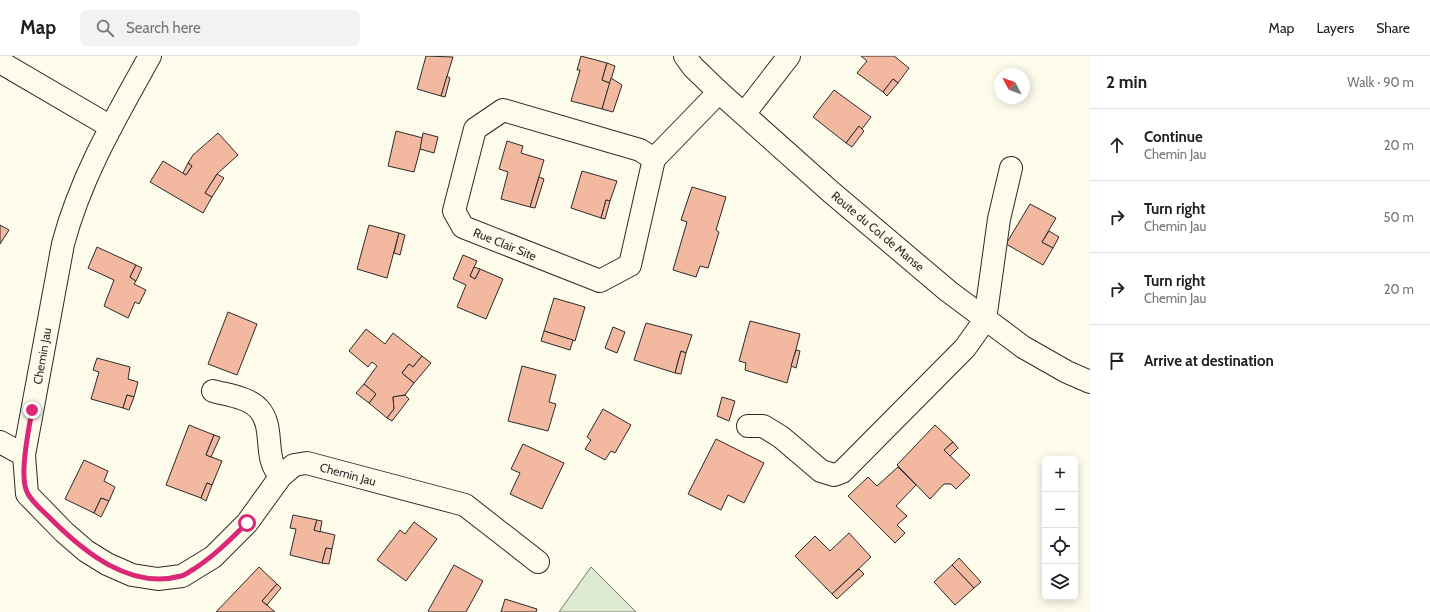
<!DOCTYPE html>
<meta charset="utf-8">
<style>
:root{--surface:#fff;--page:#f2f2f2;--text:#202124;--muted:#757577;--line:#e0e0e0}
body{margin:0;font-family:Cabin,sans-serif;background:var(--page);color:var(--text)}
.controls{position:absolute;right:12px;bottom:12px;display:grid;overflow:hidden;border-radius:6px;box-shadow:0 2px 10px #0003}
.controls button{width:36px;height:36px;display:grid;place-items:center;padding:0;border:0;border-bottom:1px solid var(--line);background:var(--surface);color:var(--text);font:20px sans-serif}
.compass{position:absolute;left:994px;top:12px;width:36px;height:36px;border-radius:50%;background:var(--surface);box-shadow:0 2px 10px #0003;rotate:311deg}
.stop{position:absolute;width:12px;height:12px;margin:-9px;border:3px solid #db2777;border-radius:50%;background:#fff}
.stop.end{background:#db2777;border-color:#fff;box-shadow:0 1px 4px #0008}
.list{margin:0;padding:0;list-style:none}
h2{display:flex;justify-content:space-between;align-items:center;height:52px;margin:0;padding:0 16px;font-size:17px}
h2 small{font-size:13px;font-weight:400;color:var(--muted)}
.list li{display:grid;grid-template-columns:26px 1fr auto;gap:12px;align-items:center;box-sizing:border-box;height:72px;padding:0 16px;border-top:1px solid var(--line)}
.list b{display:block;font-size:15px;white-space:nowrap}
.list p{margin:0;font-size:13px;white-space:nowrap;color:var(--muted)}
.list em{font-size:13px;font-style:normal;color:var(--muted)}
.icon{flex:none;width:22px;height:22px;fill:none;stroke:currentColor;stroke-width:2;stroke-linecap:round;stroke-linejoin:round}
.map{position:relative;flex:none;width:1090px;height:556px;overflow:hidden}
header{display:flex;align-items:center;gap:24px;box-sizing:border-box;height:56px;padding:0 20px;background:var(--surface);border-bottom:1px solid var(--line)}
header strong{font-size:19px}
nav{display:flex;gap:22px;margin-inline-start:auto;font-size:14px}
.search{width:280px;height:36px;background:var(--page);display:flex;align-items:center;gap:10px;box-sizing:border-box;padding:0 14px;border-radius:6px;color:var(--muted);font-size:15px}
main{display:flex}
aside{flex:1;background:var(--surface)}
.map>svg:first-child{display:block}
.green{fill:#deebd1;stroke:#74746e}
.building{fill:#f2b8a0;stroke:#2b2b2b}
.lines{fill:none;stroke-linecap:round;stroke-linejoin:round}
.minor-casing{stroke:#2b2b2b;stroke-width:24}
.minor{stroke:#fdfbea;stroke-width:22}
.route{stroke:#db2777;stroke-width:5}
.labels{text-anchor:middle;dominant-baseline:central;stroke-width:3;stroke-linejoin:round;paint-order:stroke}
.street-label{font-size:12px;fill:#2b2b2b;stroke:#fdfbea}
</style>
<header>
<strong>Map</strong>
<div class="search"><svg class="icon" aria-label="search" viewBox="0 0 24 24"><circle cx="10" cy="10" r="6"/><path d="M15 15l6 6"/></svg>Search here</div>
<nav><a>Map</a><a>Layers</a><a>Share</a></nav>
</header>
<main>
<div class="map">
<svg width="1090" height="556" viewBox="0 0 1090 556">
<rect width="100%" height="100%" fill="#fdfbea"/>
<polygon class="green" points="591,511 636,556 559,556"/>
<g class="building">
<polygon points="426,0 453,1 441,40 417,33"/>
<polygon points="581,0 607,7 602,24 610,27 602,53 571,45 580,14 577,14"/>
<polygon points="861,0 894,0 909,12 898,27 893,23 883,36 857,17 867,5"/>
<polygon points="607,7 615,10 610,27 602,24"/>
<polygon points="447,20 450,22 445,41 441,40"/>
<polygon points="611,22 622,29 613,56 602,53"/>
<polygon points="893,23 898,27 887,40 883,36"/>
<polygon points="834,34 871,61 862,73 859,70 846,87 813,61"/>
<polygon points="859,70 864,75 852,91 846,87"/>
<polygon points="396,75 423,82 414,116 388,110"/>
<polygon points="218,77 238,99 217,118 205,137 212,141 203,157 150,126 163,105 186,119 192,110 188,107 193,99"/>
<polygon points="423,77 438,81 434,97 420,93"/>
<polygon points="507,85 523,90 521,97 544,104 530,151 501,143 508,116 499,113"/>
<polygon points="188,107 192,110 186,119 183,117"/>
<polygon points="582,115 617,125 610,145 606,144 601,162 571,152"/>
<polygon points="217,118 224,122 212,141 205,137"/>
<polygon points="539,121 544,123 535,152 530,151"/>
<polygon points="692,131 726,141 716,174 719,176 708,212 700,210 696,221 673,214 687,166 681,164"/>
<polygon points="606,144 610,145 605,163 601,162"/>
<polygon points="1030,148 1056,162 1042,186 1053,192 1043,209 1006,188"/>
<polygon points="0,169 9,174 0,188"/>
<polygon points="369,169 399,177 387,222 357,213"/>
<polygon points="1049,175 1059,181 1053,192 1042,186"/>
<polygon points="399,177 405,179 400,199 394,197"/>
<polygon points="97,191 136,209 130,221 136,225 134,228 146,234 139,248 135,246 128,262 104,250 114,224 88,212"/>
<polygon points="463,199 477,205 470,220 475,223 480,213 503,223 486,263 457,251 466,229 453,223"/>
<polygon points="136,209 142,212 136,225 130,221"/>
<polygon points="474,211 480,213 475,223 470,220"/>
<polygon points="554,242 585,251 575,285 544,275"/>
<polygon points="228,256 257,268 237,319 208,308"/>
<polygon points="750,265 800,278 787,327 745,314 746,307 739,305"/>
<polygon points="646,267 692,279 686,297 681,295 675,317 634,304"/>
<polygon points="613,271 625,276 617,297 605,292"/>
<polygon points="366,273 385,288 393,277 422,300 413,311 409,308 402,317 414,327 405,339 393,341 394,353 387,362 369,347 376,338 364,328 377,310 372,306 368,311 349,295"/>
<polygon points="544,275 573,284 570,294 541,285"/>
<polygon points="796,294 800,295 796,312 791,310"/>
<polygon points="681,295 686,297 681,318 675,317"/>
<polygon points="422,300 431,307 414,327 402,317 409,308 413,311"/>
<polygon points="97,302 130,311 128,323 138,326 134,341 127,339 123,352 91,343 99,316 93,314"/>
<polygon points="522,310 556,319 549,346 556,348 548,375 508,365"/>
<polygon points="364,328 376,338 369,347 356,337"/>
<polygon points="127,339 134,341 129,354 123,352"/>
<polygon points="405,339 409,343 392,365 387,362 394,353 393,341"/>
<polygon points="722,341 735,345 729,365 717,360"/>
<polygon points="603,353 631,369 615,397 611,395 605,404 585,393 591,384 587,381"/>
<polygon points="189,369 214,379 206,399 222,405 212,429 207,427 201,442 166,429"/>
<polygon points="935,369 953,386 944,394 970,419 956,433 951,428 944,428 930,443 897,409"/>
<polygon points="214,379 220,381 211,401 206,399"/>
<polygon points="716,383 764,407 744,447 728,439 721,454 688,438"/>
<polygon points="953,386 958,392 950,400 944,394"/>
<polygon points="523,388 564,407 542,453 510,438 520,417 511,413"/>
<polygon points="84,404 108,415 104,425 115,431 109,445 101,442 94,457 65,443"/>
<polygon points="898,411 916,429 896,450 907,460 897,469 905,477 895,487 848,440 868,421 877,430"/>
<polygon points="207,427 212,429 206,445 201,442"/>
<polygon points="101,442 109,445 101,461 94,457"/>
<polygon points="293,459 317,464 314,474 335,479 332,493 326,492 322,507 290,499 296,473 290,472"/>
<polygon points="317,464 322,465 320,476 314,474"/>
<polygon points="414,466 437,483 406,525 377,504 400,474 405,478"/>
<polygon points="849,477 871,501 832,538 795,500 815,480 830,495"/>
<polygon points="326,492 332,493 329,508 322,507"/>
<polygon points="959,502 981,526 974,532 952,509"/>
<polygon points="454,509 483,525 466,556 430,556 428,555"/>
<polygon points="952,509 974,532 955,549 934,526"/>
<polygon points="259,511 277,528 262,545 275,556 216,556"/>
<polygon points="859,513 864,518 837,543 832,538"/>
<polygon points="277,528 281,532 267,549 262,545"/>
<polygon points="505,543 537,553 536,556 501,556"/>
</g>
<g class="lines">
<g class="minor-casing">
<g id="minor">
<path d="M150,0C116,61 81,120 63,188L24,399L27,438L64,476L86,495L107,508L132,519L158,523L182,520L213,501L247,467L281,420L294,409L307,407L465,449L538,506"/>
<polyline points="685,0 693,11 719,36 831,136 948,235 1023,291 1067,316 1090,326"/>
<polyline points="0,6 111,71"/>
<polyline points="744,58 789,0"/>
<polyline points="654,103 630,209 600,225 463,171 454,155 475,73 503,54 640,94 654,103 719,36"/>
<path d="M213,335C227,339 248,341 259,353C276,372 262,404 281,420"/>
<polyline points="748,370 763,370 781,381 821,415 834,419 842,416 965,292 985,264 999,163 1011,112"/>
<polyline points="0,386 24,399"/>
</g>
</g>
<use href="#minor" class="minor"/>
</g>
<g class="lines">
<path class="route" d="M32,354C29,373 18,422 28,438C33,447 43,455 51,463C84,496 130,534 181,520C185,519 190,515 194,513C214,500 230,484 247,467"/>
</g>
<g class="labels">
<g class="street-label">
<text transform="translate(878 175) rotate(40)">Route du Col de Manse</text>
<text transform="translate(505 188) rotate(22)">Rue Clair Site</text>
<text transform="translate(42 300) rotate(-80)">Chemin Jau</text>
<text transform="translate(348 418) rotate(15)">Chemin Jau</text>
</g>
</g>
</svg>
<div class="controls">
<button>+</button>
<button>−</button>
<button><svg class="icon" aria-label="locate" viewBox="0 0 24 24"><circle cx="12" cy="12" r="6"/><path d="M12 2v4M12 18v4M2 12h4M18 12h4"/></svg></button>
<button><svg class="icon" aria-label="layers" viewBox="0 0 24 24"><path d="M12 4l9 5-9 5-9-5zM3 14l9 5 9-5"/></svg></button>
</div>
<svg class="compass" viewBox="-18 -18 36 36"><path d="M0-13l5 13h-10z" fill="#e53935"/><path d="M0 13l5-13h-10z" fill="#757577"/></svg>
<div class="stop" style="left:247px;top:467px"></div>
<div class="stop end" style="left:32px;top:354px"></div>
</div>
<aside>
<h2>2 min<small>Walk · 90 m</small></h2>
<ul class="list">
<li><svg class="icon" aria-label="ahead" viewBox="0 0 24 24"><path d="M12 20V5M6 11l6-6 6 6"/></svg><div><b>Continue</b><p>Chemin Jau</p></div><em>20 m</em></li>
<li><svg class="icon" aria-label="right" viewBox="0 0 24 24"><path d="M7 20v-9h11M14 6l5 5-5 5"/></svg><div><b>Turn right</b><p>Chemin Jau</p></div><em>50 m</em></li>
<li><svg class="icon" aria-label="right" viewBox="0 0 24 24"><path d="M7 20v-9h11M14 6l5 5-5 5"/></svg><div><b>Turn right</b><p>Chemin Jau</p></div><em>20 m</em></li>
<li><svg class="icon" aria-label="arrive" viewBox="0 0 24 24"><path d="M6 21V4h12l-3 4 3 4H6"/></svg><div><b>Arrive at destination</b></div></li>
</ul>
</aside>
</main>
